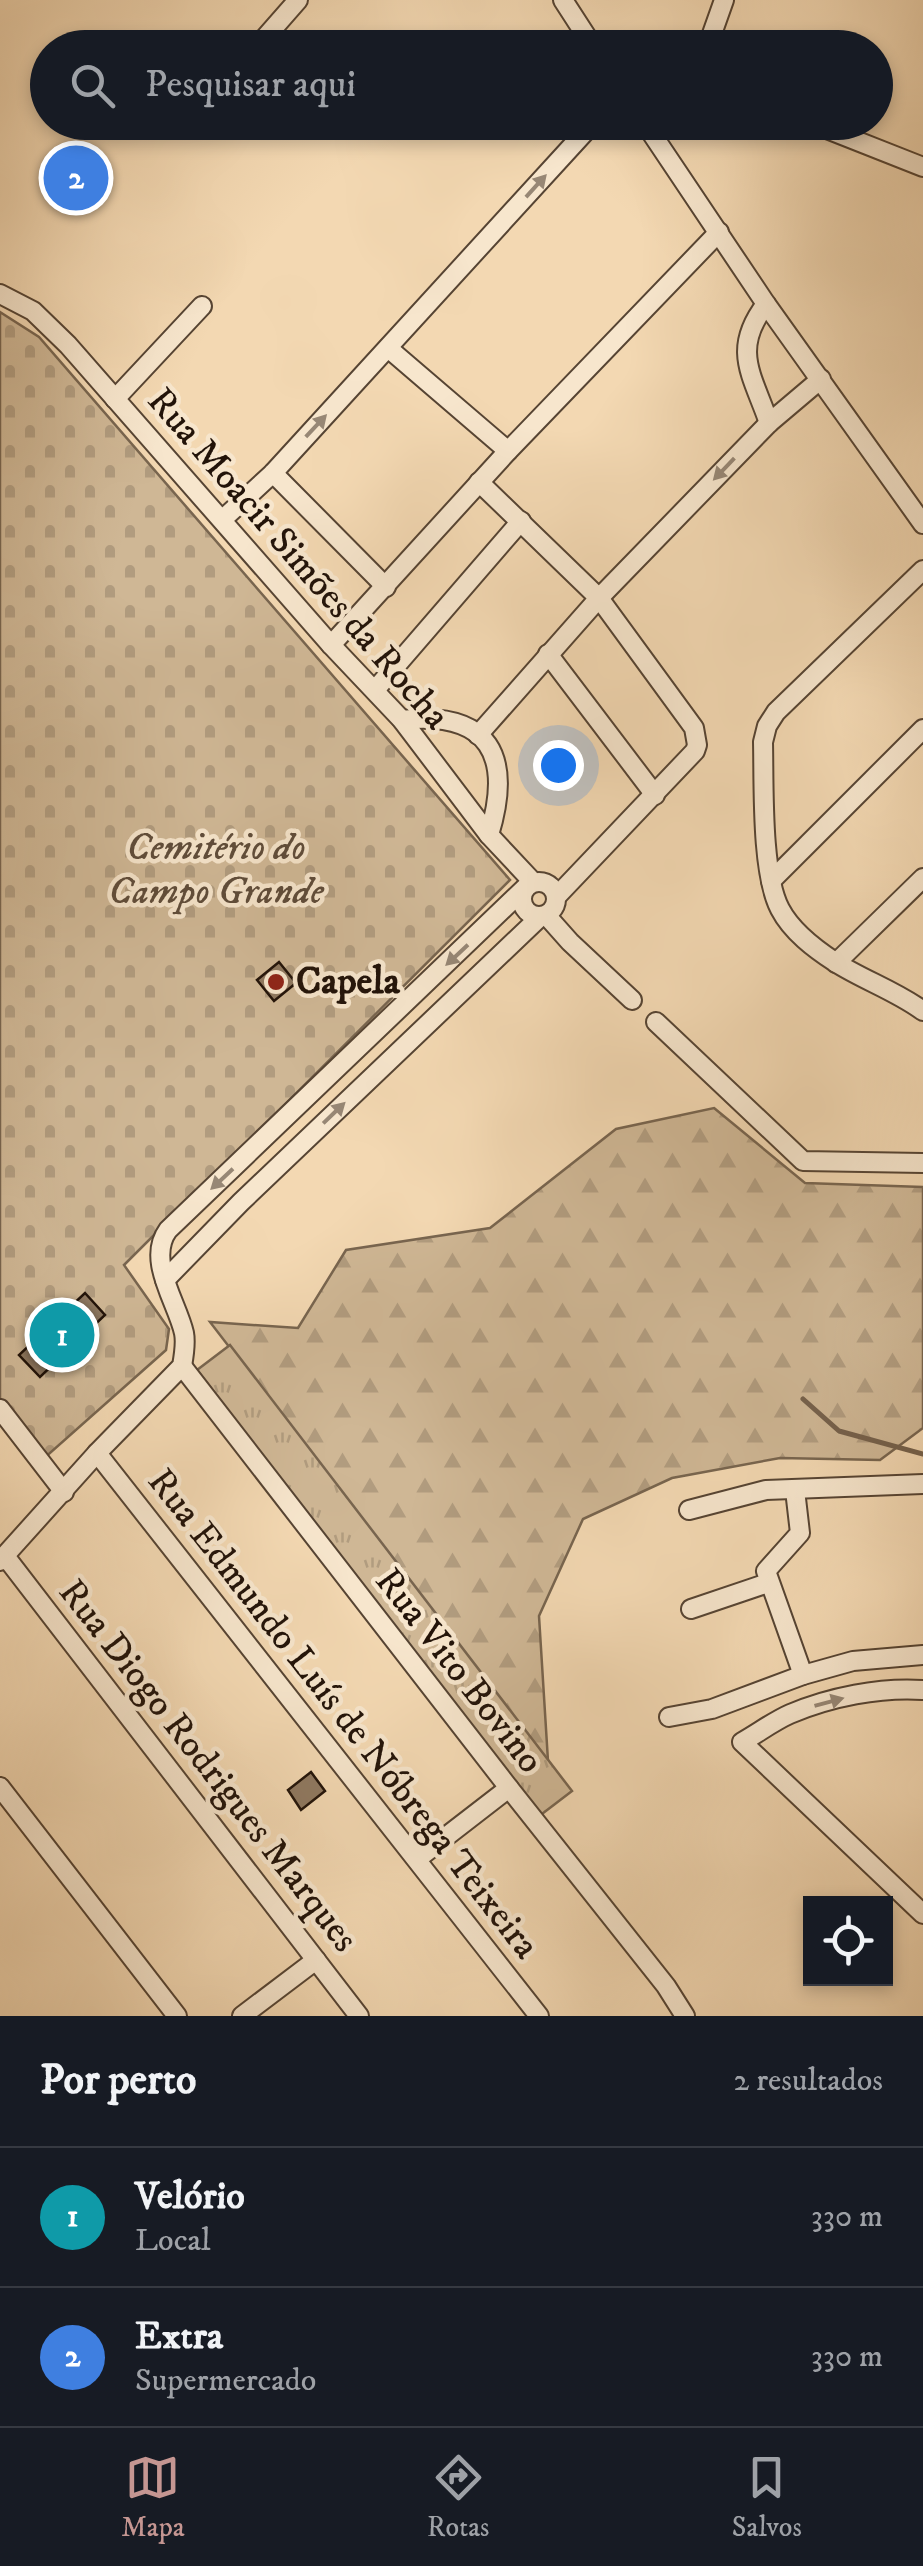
<!DOCTYPE html>
<html lang="pt">
<meta charset="utf-8">
<style>
:root{--surface:#171b24;--page:#20242c;--text:#f1f3f6;--muted:#9ea1a6;--line:#363941;--accent:#c59692}
body{margin:0;font-family:"IM FELL DW Pica",serif;background:var(--page);color:var(--text)}
.controls{position:absolute;right:30px;bottom:30px;display:grid;overflow:hidden;border-radius:0px;box-shadow:0 5px 15px #0003}
.controls button{width:90px;height:90px;display:grid;place-items:center;padding:0;border:0;border-bottom:2px solid var(--line);background:var(--surface);color:var(--text);font:50px sans-serif}
.you{position:absolute;left:558px;top:765px;width:35px;height:35px;margin:-25px;border:8px solid #fff;border-radius:50%;background:#1a73e8;box-shadow:0 0 0 15px #1a73e833}
.badge{display:grid;place-items:center;width:65px;height:65px;border-radius:50%;background:var(--accent);color:#fff;font-size:32px;font-weight:700}
.pin{position:absolute;translate:-50% -50%;border:5px solid #fff;box-shadow:0 2px 10px #0006}
.list{margin:0;padding:0;list-style:none}
h2{display:flex;justify-content:space-between;align-items:center;height:130px;margin:0;padding:0 40px;font-size:42px}
h2 small{font-size:32px;font-weight:400;color:var(--muted)}
.list li{display:grid;grid-template-columns:65px 1fr auto;gap:30px;align-items:center;box-sizing:border-box;height:140px;padding:0 40px;border-top:2px solid var(--line)}
.list b{display:block;font-size:38px;white-space:nowrap}
.list p{margin:0;font-size:32px;white-space:nowrap;color:var(--muted)}
.list em{font-size:32px;font-style:normal;color:var(--muted)}
.icon{flex:none;width:55px;height:55px;fill:none;stroke:currentColor;stroke-width:2;stroke-linecap:round;stroke-linejoin:round}
.map{position:relative;flex:none;width:923px;height:2016px;overflow:hidden}
.search{position:absolute;background:var(--surface);box-shadow:0 5px 15px #0003;left:30px;right:30px;top:30px;height:110px;display:flex;align-items:center;gap:25px;box-sizing:border-box;padding:0 35px;border-radius:55px;color:var(--muted);font-size:38px}
.sheet{height:410px;background:var(--surface)}
nav{display:flex;justify-content:space-around;align-items:center;box-sizing:border-box;height:140px;border-top:2px solid var(--line);background:var(--surface);font-size:28px;color:var(--muted)}
nav a{display:grid;justify-items:center;gap:5px}
nav .on{color:var(--accent)}
.map>svg:first-child{display:block}
.forest{fill:url(#forest-firs);stroke:#78654f;stroke-width:2.5}
.cemetery{fill:url(#cemetery-stones);stroke:#78654f;stroke-width:2.5}
.park{fill:url(#park-tufts);stroke:#78654f;stroke-width:2.5}
.lines{fill:none;stroke-linecap:round;stroke-linejoin:round}
.stream{stroke:#75614c;stroke-width:5}
.building{fill:#8f7961;stroke:#221309;stroke-width:2.5}
.minor-casing{stroke:#564433;stroke-width:22}
.minor{stroke:#f7e6cd;stroke-width:18}
.oneway{fill:#978775}
.poi-dot{fill:#8f2418;stroke:#f7e6cd;stroke-width:4}
.labels{text-anchor:middle;dominant-baseline:central;stroke-width:9;stroke-linejoin:round;paint-order:stroke}
.street-label{font-size:38px;fill:#221309;stroke:#f7e6cd}
.park-label{font-size:38px;font-style:italic;fill:#5f4c3a;stroke:#f7e6cd}
.poi-label{font-size:38px;font-weight:bold;fill:#221309;stroke:#f7e6cd;text-anchor:start}
</style>
<div class="map">
<svg width="923" height="2016" viewBox="0 0 923 2016">
<defs>
<pattern id="forest-firs" width="22" height="20" patternUnits="userSpaceOnUse" patternTransform="scale(2.5)"><rect width="22" height="20" fill="#cfb795"/><path d="M5 1l3.5 6h-7zM16 11l3.5 6h-7z" fill="#b19c7f"/></pattern>
<pattern id="cemetery-stones" width="16" height="16" patternUnits="userSpaceOnUse" patternTransform="scale(2.5)"><rect width="16" height="16" fill="#cfb795"/><path d="M2 7V4a2 2 0 0 1 4 0v3zM10 15v-3a2 2 0 0 1 4 0v3z" fill="#b19c7f"/></pattern>
<pattern id="park-tufts" width="24" height="20" patternUnits="userSpaceOnUse" patternTransform="scale(2.5)"><rect width="24" height="20" fill="#cfb795"/><path d="M3 7l-1-3M5 7V3M7 7l1-3M15 17l-1-3M17 17v-4M19 17l1-3" fill="none" stroke="#b19c7f"/></pattern>
</defs>
<rect width="100%" height="100%" fill="#f3d8b2"/>
<filter id="stains"><feTurbulence type="fractalNoise" baseFrequency=".002" numOctaves="4"/><feColorMatrix values="0 0 0 0 .2 0 0 0 0 .09 0 0 0 0 .02 0 0 0 .5 -.17"/></filter>
<radialGradient id="worn" r=".72"><stop offset=".6" stop-color="#630" stop-opacity="0"/><stop offset="1" stop-color="#630" stop-opacity=".3"/></radialGradient>
<polygon class="forest" points="714,1108 805,1183 923,1187 923,1428 880,1460 780,1458 672,1478 583,1519 539,1616 548,1761 210,1322 298,1328 346,1250 490,1228 616,1129"/>
<polygon class="cemetery" points="0,312 39,337 510,880 124,1265 169,1329 166,1350 41,1461 0,1407"/>
<polygon class="park" points="230,1345 572,1791 538,1817 197,1370"/>
<g class="lines">
<polyline class="stream" points="803,1399 839,1431 923,1454"/>
</g>
<g class="building">
<polygon points="279,962 296,983 274,1001 257,980"/>
<polygon points="85,1293 105,1315 40,1377 19,1355"/>
<polygon points="311,1772 325,1791 301,1810 288,1790"/>
</g>
<g class="lines">
<g class="minor-casing">
<g id="minor">
<polyline points="563,0 594,48"/>
<polyline points="256,48 298,0"/>
<polyline points="707,48 724,0"/>
<polyline points="644,122 766,304 923,524"/>
<polyline points="809,122 923,167"/>
<polyline points="0,294 33,311 68,345 331,645 402,720 489,835 533,882"/>
<path d="M766,304C731,350 752,374 769,423"/>
<polyline points="388,348 508,451"/>
<polyline points="115,399 202,306"/>
<polyline points="273,473 386,587"/>
<polyline points="479,482 599,598 694,728 697,745 695,751 557,896"/>
<polyline points="223,519 273,473 594,122"/>
<path d="M923,570L776,712L767,726L763,742C764,784 761,873 780,909C792,932 815,949 835,962C863,980 896,991 923,1011"/>
<polyline points="331,645 508,451 719,232"/>
<polyline points="548,654 655,795"/>
<polyline points="375,690 521,521"/>
<path d="M402,720C490,711 513,756 489,835"/>
<polyline points="478,735 599,598 769,423 821,379"/>
<polyline points="771,881 923,729"/>
<circle cx="539" cy="899" r="17"/>
<polyline points="546,915 570,942 632,1000"/>
<polyline points="836,963 923,878"/>
<polyline points="656,1022 803,1161 923,1163"/>
<polyline points="165,1280 241,1202 541,916"/>
<polyline points="182,1366 509,1788 666,1986 685,2016"/>
<polyline points="0,1409 64,1492"/>
<polyline points="97,1453 539,2016"/>
<polyline points="795,1490 800,1533 766,1571 803,1675"/>
<polyline points="689,1510 766,1490 923,1484"/>
<polyline points="5,1556 359,2016"/>
<path d="M0,1561L97,1453L182,1366C184,1355 186,1343 184,1333C177,1302 146,1260 168,1230L526,887"/>
<polyline points="691,1609 768,1583"/>
<path d="M923,1690C880,1687 830,1697 790,1714C774,1721 758,1733 742,1742L923,1914"/>
<polyline points="669,1717 712,1709 803,1675 853,1661 923,1655"/>
<polyline points="0,1787 177,2016"/>
<polyline points="417,1859 509,1788"/>
<polyline points="242,2016 316,1960"/>
</g>
</g>
<use href="#minor" class="minor"/>
</g>
<defs><path id="oneway-solid" d="M-6-.8H1V-3.2L6.5 0L1 3.2V.8H-6Z" transform="scale(2.5)"/></defs>
<g class="oneway">
<use href="#oneway-solid" transform="translate(536 186) rotate(-48)"/>
<use href="#oneway-solid" transform="translate(316 426) rotate(-47)"/>
<use href="#oneway-solid" transform="translate(724 469) rotate(134)"/>
<use href="#oneway-solid" transform="translate(457 955) rotate(137)"/>
<use href="#oneway-solid" transform="translate(334 1113) rotate(-44)"/>
<use href="#oneway-solid" transform="translate(222 1179) rotate(137)"/>
<use href="#oneway-solid" transform="translate(829 1702) rotate(-15)"/>
</g>
<circle class="poi-dot" cx="276" cy="982" r="10"/>
<g class="labels">
<g class="street-label">
<text transform="translate(298 559) rotate(49)">Rua Moacir Simões da Rocha</text>
<text transform="translate(459 1671) rotate(52)">Rua Vito Bovino</text>
<text transform="translate(343 1714) rotate(52)">Rua Edmundo Luís de Nóbrega Teixeira</text>
<text transform="translate(208 1766) rotate(52)">Rua Diogo Rodrigues Marques</text>
</g>
<g class="park-label">
<text x="216" y="848">Cemitério do<tspan x="216" dy="44">Campo Grande</tspan></text>
</g>
<g class="poi-label">
<text x="296" y="982">Capela</text>
</g>
</g>
<rect width="100%" height="100%" filter="url(#stains)"/>
<rect width="100%" height="100%" fill="url(#worn)"/>
</svg>
<div class="controls">
<button><svg class="icon" aria-label="locate" viewBox="0 0 24 24"><circle cx="12" cy="12" r="6"/><path d="M12 2v4M12 18v4M2 12h4M18 12h4"/></svg></button>
</div>
<div class="you"></div>
<div class="pin badge" style="left:62px;top:1335px;background:#0f9aa8">1</div>
<div class="pin badge" style="left:76px;top:178px;background:#3f7fe0">2</div>
<div class="search"><svg class="icon" aria-label="search" viewBox="0 0 24 24"><circle cx="10" cy="10" r="6"/><path d="M15 15l6 6"/></svg>Pesquisar aqui</div>
</div>
<section class="sheet">
<h2>Por perto<small>2 resultados</small></h2>
<ul class="list">
<li><span class="badge" style="background:#0f9aa8">1</span><div><b>Velório</b><p>Local</p></div><em>330 m</em></li>
<li><span class="badge" style="background:#3f7fe0">2</span><div><b>Extra</b><p>Supermercado</p></div><em>330 m</em></li>
</ul>
</section>
<nav>
<a class="on"><svg class="icon" aria-label="map" viewBox="0 0 24 24"><path d="M3 6l6-2 6 2 6-2v14l-6 2-6-2-6 2zM9 4v14M15 6v14"/></svg>Mapa</a>
<a><svg class="icon" aria-label="directions" viewBox="0 0 24 24"><path d="M12 3l9 9-9 9-9-9zM9 14v-3h6M13 9l2 2-2 2"/></svg>Rotas</a>
<a><svg class="icon" aria-label="saved" viewBox="0 0 24 24"><path d="M7 4h10v16l-5-4-5 4z"/></svg>Salvos</a>
</nav>
